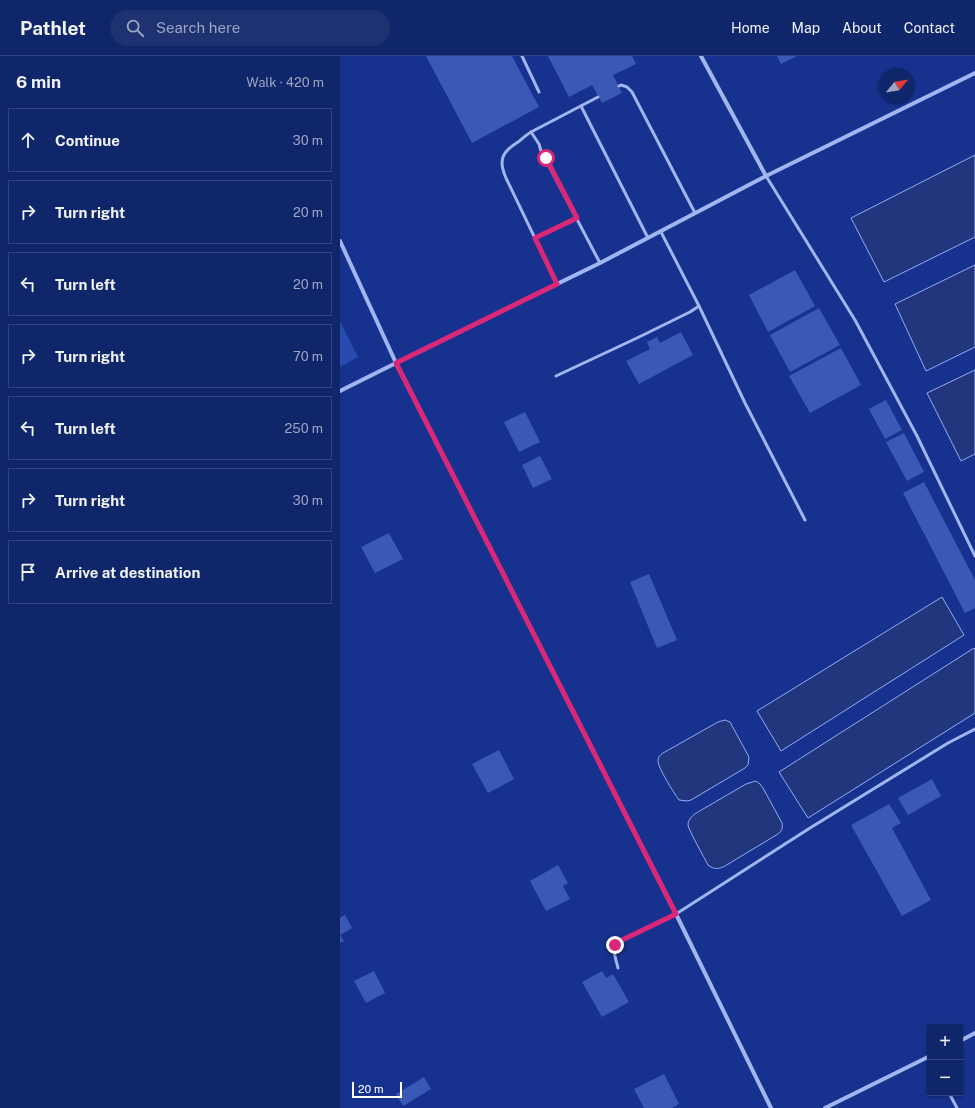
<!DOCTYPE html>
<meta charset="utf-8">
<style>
:root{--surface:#10266a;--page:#1e3272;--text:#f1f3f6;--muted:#9ca5c1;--line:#30437e}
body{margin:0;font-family:"Public Sans",sans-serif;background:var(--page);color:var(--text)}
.controls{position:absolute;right:12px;bottom:12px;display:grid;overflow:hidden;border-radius:0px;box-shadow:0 1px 3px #0004}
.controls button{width:36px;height:36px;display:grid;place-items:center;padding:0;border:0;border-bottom:1px solid var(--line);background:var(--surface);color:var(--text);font:20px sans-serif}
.compass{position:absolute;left:539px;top:12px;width:36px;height:36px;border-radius:50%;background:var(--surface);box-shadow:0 1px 3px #0004;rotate:60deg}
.scale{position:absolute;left:12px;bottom:10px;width:50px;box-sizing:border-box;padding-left:4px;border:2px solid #fff;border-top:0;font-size:11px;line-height:14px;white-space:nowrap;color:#fff;-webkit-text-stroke:3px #16328e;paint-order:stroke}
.stop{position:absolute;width:12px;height:12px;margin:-9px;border:3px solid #db2777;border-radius:50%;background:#fff}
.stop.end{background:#db2777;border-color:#fff;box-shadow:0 1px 4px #0008}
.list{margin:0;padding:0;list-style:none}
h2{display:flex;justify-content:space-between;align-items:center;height:52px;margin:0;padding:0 16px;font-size:17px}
h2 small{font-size:13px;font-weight:400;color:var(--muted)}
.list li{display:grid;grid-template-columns:26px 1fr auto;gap:12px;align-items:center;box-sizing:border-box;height:64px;margin:0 8px 8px;padding:0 8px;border:1px solid var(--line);border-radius:0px}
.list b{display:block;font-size:15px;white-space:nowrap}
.list em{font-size:13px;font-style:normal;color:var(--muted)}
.icon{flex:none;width:22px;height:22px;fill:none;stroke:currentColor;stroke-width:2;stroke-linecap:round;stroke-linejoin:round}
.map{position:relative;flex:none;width:635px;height:1052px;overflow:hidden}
header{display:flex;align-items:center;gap:24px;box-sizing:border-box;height:56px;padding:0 20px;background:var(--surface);border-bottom:1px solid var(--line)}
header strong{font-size:19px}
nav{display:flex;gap:22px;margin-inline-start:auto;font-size:14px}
.search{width:280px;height:36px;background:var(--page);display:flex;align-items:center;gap:10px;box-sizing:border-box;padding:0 14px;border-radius:22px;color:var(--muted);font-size:15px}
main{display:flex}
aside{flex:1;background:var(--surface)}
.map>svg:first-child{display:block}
.green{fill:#2849ad}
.water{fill:#21367c;stroke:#94acf3}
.building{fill:#3a58b5}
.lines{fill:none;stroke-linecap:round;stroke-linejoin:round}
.service{stroke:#a1b5f0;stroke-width:3}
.minor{stroke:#a1b5f0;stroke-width:4}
.route{stroke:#db2777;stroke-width:5}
</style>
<header>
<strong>Pathlet</strong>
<div class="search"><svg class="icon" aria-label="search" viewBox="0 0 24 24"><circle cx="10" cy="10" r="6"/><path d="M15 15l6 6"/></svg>Search here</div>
<nav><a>Home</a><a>Map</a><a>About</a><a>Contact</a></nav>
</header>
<main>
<aside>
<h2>6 min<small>Walk · 420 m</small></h2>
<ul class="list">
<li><svg class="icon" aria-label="ahead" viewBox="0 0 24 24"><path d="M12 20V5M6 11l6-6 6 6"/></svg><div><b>Continue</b></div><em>30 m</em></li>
<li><svg class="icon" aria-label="right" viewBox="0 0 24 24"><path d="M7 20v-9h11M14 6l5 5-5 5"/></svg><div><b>Turn right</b></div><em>20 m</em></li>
<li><svg class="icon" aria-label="left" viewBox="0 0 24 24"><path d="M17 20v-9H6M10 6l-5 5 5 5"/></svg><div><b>Turn left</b></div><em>20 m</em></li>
<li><svg class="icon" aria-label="right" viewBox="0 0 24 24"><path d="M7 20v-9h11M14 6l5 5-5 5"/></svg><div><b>Turn right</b></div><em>70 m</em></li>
<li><svg class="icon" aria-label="left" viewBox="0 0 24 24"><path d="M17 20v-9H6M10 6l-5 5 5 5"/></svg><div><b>Turn left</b></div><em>250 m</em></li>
<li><svg class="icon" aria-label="right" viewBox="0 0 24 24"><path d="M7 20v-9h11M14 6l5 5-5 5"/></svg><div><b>Turn right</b></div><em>30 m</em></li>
<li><svg class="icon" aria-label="arrive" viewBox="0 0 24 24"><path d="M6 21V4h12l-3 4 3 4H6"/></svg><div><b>Arrive at destination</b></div></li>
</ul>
</aside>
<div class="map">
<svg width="635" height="1052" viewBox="0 0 635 1052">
<rect width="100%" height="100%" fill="#16328e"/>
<polygon class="green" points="0,265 18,301 0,311"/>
<g class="water">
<polygon points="635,99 635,181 544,226 511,162"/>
<polygon points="635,209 635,291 586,315 555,248"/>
<polygon points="635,314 635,398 621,405 587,337"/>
<polygon points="602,541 624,579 441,695 417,655"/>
<polygon points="634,592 635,594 635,657 468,762 439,716"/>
<path d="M385,664L390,666L409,701L408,709L405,712L351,744L347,745L339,744C334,737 318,712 318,705C318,701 320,699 323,697L378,666Z"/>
<path d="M416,725L420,728L423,732L442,767C443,772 442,775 438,778L385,810C379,813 374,814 368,809C364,801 349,775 348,769C348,763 353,759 358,756L406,728Z"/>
</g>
<g class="building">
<polygon points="86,0 172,0 199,51 132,87"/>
<polygon points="208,0 292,0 296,8 273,19 282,37 262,47 252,29 229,41"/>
<polygon points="437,0 457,0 441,8"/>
<polygon points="455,214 475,250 428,276 409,239"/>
<polygon points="479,252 500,289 450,316 430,279"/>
<polygon points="341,276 353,299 299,328 286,305 310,293 307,286 317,281 320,287"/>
<polygon points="501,292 521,329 470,357 449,320"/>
<polygon points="546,344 562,374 545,383 529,353"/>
<polygon points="185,356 200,386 179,396 164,366"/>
<polygon points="564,377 584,416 567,425 546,386"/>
<polygon points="200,400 212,423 193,432 182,409"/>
<polygon points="584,426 635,524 635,552 625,557 563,437"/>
<polygon points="49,477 63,503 35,517 21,491"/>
<polygon points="309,518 337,584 317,592 290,526"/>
<polygon points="159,694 174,723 148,737 132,708"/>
<polygon points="592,723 601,740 568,759 558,742"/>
<polygon points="549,748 561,767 552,772 591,844 562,860 511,769"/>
<polygon points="218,809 228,827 223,830 230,843 206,855 190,825"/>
<polygon points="5,859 12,872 0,879 4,885 0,887 0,862"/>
<polygon points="34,915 45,937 26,947 14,925"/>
<polygon points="262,915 266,922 273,918 289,946 262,961 242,926"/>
<polygon points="324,1018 339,1048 332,1052 304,1052 294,1033"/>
<polygon points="84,1021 91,1033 63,1050 56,1038"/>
</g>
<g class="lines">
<g class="service">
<polyline points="182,0 199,36"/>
<polyline points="279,30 281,29 287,31 292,36 355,157"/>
<polyline points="241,50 308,182"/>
<polyline points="191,76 258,41"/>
<polyline points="426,120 515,264 577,380 635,500"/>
<polyline points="195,182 237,161"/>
<path d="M217,228L166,122C158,104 162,96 178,86C182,83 186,79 191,76L199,88L201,95L260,207"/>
<polyline points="359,250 405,347 465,464"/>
<polyline points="216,320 297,282 350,256 359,250 321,176"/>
<path d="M278,912C276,903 271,893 278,886L336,858L470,772L608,687L635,673"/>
<polyline points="609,1037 617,1052"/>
</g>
<g class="minor">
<polyline points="361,0 426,120"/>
<polyline points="0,185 56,307 336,858 431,1052"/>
<polyline points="0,335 56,307 260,207 426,120 635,17"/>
<polyline points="620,985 635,977"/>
<polyline points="485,1052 590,1000"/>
</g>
</g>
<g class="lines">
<polyline class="route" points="206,102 237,162 195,182 217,228 56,307 336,858 278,886 275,889"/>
</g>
</svg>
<div class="controls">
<button>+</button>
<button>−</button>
</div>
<svg class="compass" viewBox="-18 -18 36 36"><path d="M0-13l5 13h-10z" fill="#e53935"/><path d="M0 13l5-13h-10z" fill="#9ca5c1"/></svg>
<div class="scale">20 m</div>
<div class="stop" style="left:206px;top:102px"></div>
<div class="stop end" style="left:275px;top:889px"></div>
</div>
</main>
